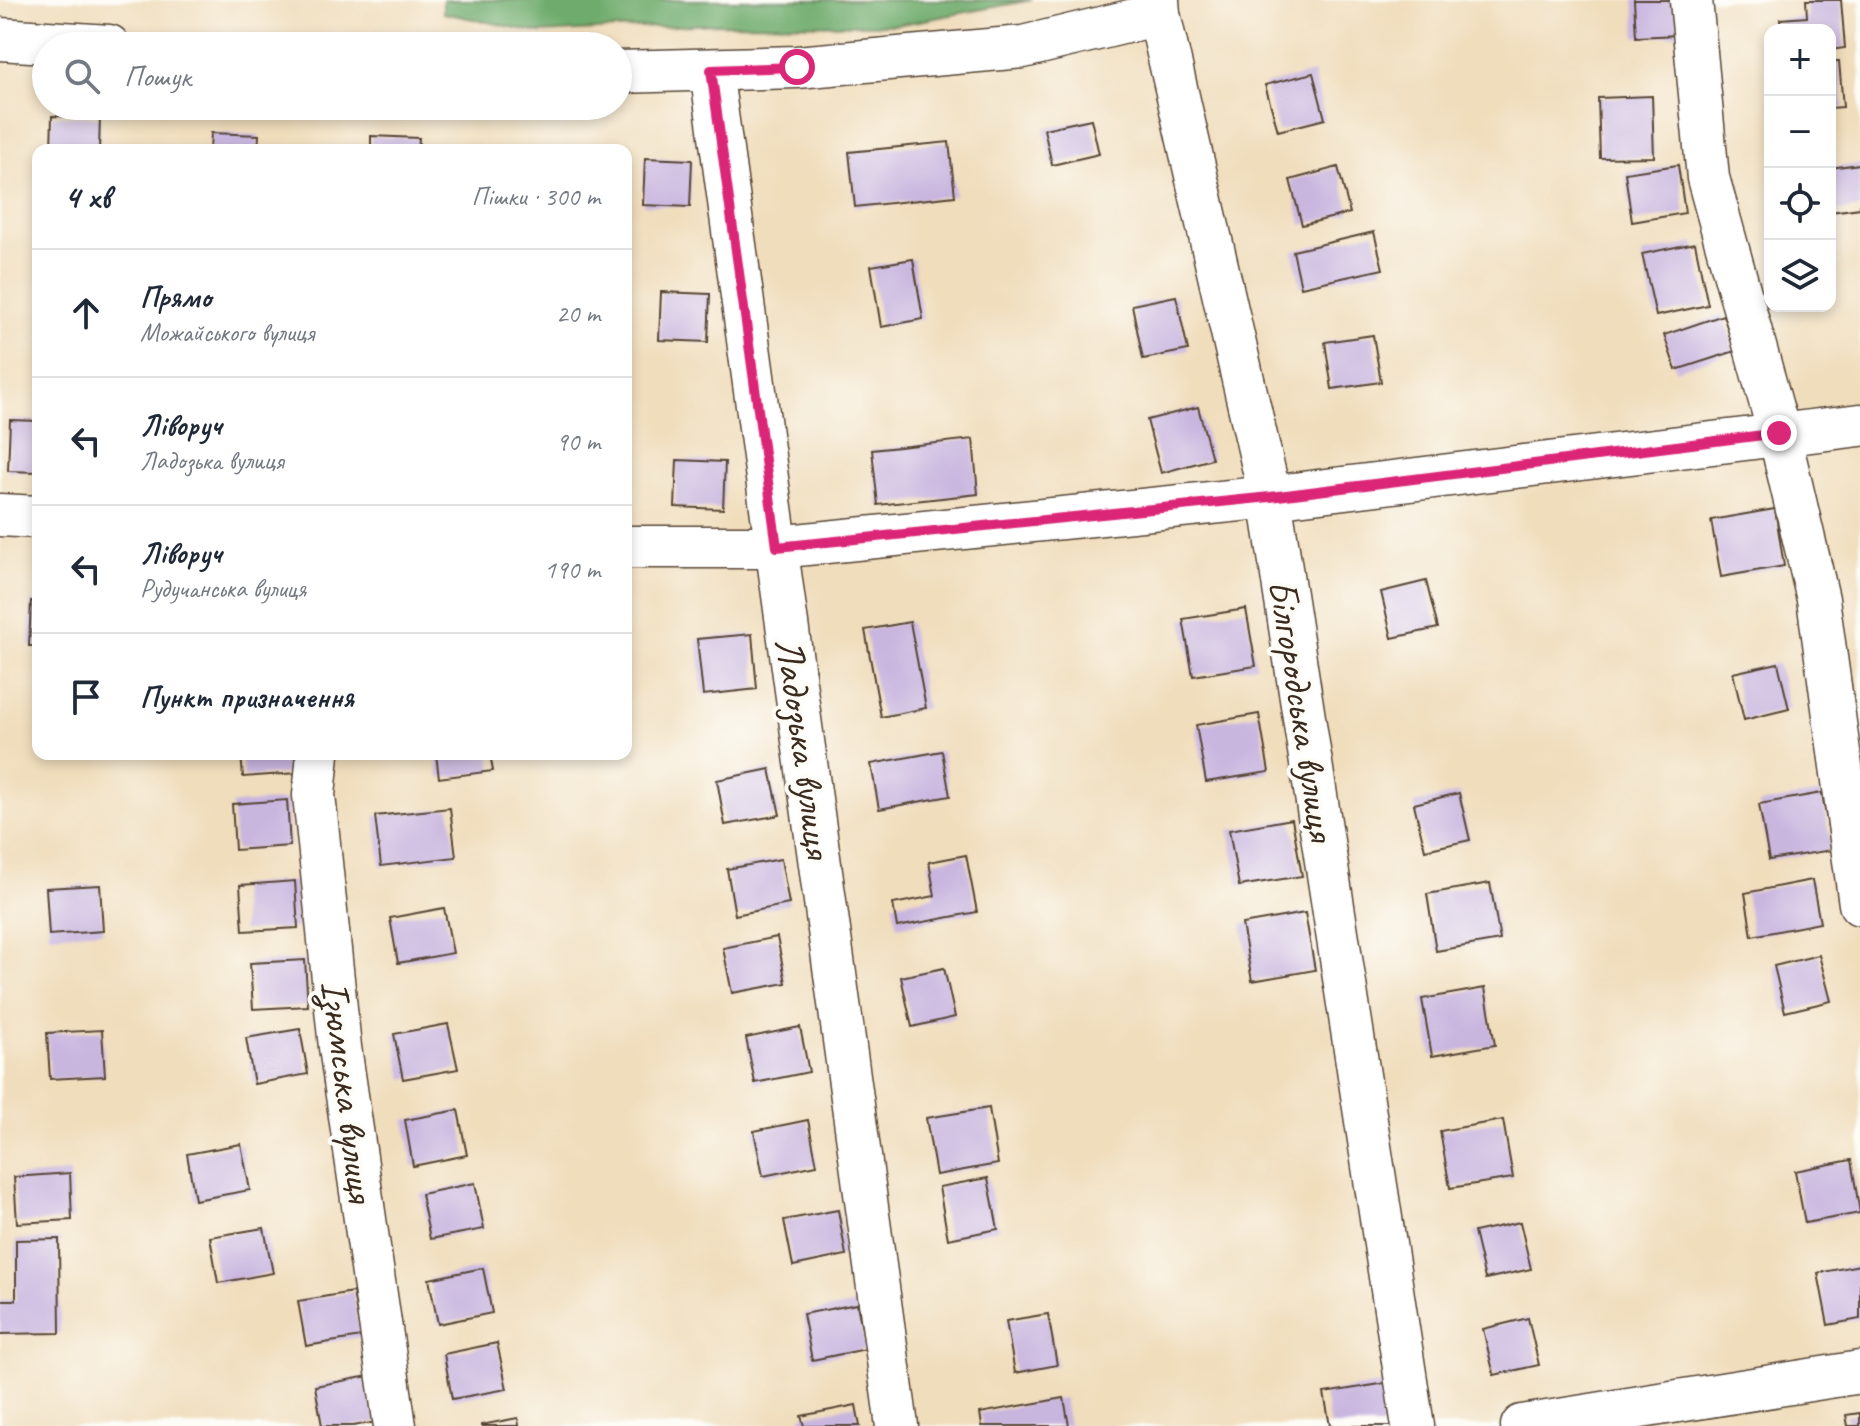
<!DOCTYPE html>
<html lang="uk">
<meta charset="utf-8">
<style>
:root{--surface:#fff;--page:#f2f2f3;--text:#1f2937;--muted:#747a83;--line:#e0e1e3}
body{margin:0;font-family:Caveat,sans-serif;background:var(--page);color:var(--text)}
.controls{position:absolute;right:24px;top:24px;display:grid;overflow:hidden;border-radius:16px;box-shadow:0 4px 12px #0003}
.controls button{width:72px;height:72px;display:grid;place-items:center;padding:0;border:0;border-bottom:2px solid var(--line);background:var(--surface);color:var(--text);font:40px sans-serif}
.stop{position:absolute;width:24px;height:24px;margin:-18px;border:6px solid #db2777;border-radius:50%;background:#fff}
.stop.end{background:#db2777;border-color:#fff;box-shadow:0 2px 8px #0008}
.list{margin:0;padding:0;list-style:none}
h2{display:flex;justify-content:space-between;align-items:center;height:104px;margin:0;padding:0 32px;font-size:34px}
h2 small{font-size:26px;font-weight:400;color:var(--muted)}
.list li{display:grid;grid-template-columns:52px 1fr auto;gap:24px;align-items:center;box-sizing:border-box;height:128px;padding:0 32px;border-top:2px solid var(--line)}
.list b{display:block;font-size:30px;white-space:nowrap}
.list p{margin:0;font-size:26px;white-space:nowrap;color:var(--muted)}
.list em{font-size:26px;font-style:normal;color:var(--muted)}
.icon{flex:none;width:44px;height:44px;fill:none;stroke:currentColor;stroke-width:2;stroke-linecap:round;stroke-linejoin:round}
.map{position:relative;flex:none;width:1860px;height:1426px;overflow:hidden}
.search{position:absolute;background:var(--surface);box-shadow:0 4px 12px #0003;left:32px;top:32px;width:600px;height:88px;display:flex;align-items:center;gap:20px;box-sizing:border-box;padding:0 28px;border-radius:44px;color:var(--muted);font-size:30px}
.panel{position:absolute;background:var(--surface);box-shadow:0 4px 12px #0003;left:32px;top:144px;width:600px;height:616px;border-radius:16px}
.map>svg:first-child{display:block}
.forest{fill:#6eab6c;stroke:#546a45;stroke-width:2}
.building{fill:#c9b6df}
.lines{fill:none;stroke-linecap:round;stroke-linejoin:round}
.street-casing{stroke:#564536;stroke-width:45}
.street{stroke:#fff;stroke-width:42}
.route{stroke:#db2777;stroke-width:10}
.labels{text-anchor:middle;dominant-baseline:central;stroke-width:8;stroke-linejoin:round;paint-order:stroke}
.street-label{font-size:40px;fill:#3b2a1e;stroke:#fdfcf7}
</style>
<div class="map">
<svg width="1860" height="1426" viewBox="0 0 1860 1426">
<rect width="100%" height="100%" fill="#fdfcf7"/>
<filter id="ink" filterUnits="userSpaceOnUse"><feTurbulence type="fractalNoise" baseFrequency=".0125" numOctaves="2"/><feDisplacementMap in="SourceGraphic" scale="16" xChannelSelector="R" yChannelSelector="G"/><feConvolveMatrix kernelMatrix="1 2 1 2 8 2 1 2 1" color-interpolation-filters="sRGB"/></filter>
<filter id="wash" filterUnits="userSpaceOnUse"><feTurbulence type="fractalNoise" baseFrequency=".006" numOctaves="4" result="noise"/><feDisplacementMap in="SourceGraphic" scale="32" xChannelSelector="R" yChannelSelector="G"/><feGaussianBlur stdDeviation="1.8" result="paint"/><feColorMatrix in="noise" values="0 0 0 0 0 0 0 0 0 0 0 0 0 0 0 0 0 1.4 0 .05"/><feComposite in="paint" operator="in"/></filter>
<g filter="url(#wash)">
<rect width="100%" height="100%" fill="#f0ddbc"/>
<polygon class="forest" points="443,0 1032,0 897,25 715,24 540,33 443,13"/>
<g id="blocks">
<g class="building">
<polygon points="1634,0 1677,0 1679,35 1636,37"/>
<polygon points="1806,0 1841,0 1845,48 1830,50 1830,30 1781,30 1780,19 1807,17"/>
<polygon points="1830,61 1839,61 1843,107 1830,108"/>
<polygon points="1313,73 1325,119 1278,131 1265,85"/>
<polygon points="1652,96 1654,157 1600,158 1598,98"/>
<polygon points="52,116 100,117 99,150 51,150"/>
<polygon points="1091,119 1099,154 1052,165 1044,129"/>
<polygon points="211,133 259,135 258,150 210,150"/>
<polygon points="371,136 419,138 418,150 371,150"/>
<polygon points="949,142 955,196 855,207 849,152"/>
<polygon points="645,158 692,160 690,207 643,205"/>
<polygon points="1860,164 1860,208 1830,212 1830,168"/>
<polygon points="1678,165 1685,213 1632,222 1625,173"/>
<polygon points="1338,167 1350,213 1302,225 1290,180"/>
<polygon points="1374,232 1383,269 1301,287 1293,251"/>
<polygon points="1695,243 1708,305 1656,316 1642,254"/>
<polygon points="913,259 923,319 881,327 871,266"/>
<polygon points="661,292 710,294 708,342 659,340"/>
<polygon points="1176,296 1188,350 1143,359 1132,305"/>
<polygon points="1723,315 1735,351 1676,370 1664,335"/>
<polygon points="1373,335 1381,382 1332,389 1325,342"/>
<polygon points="1198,407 1212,459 1161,473 1147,420"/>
<polygon points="10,420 38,421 38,472 8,471"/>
<polygon points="973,439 978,494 878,505 872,450"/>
<polygon points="677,460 725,462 723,509 675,507"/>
<polygon points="1775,509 1784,566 1721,577 1711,520"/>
<polygon points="1426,581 1438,628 1392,638 1381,592"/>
<polygon points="31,601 38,601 38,646 29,646"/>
<polygon points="1246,609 1256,666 1193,676 1183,619"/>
<polygon points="910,622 926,708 881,717 865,630"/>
<polygon points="752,634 757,689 703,695 697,639"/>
<polygon points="1778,663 1789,709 1744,720 1733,673"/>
<polygon points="1259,714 1269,772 1206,782 1196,725"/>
<polygon points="942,751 950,796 879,809 871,764"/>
<polygon points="241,754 297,754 298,773 243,777"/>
<polygon points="436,754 490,754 493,771 439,778"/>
<polygon points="770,769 780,815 725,825 717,780"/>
<polygon points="1459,793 1470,840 1425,850 1414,804"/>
<polygon points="1822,793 1832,850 1769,860 1759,804"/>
<polygon points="287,800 290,846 235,850 232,804"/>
<polygon points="450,808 456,857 381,866 375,816"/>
<polygon points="1292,819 1302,876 1239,886 1229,830"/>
<polygon points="966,855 977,912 897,927 893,904 935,896 929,862"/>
<polygon points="781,859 789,904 735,915 727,869"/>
<polygon points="1812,880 1820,923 1752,936 1745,893"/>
<polygon points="295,881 298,928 243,931 240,885"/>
<polygon points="1490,883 1500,940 1436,951 1427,894"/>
<polygon points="100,885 103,931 49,935 46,888"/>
<polygon points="444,908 453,953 398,963 390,918"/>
<polygon points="1305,913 1315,970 1252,981 1242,924"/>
<polygon points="777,937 786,983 732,993 723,948"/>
<polygon points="1819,955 1831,1001 1785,1012 1774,966"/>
<polygon points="305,960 308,1006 253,1009 250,963"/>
<polygon points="944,968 955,1017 912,1027 901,977"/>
<polygon points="1485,988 1495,1045 1432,1056 1422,999"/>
<polygon points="448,1024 458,1069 403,1079 394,1034"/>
<polygon points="800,1027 809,1072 755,1083 746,1038"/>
<polygon points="300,1029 308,1074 254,1084 246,1038"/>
<polygon points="102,1030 105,1076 50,1079 47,1033"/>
<polygon points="989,1108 998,1164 936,1175 926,1118"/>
<polygon points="458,1110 467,1155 413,1166 405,1120"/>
<polygon points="808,1120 817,1165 763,1176 754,1131"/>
<polygon points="1503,1120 1513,1178 1450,1188 1440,1131"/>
<polygon points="241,1144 250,1190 195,1200 187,1154"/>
<polygon points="1851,1160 1860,1213 1805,1223 1795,1171"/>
<polygon points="70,1173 72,1220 17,1223 14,1177"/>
<polygon points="988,1178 998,1229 948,1239 939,1187"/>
<polygon points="475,1183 484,1229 430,1239 421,1194"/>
<polygon points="838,1210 846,1255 793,1266 784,1220"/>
<polygon points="1520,1222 1531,1269 1485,1279 1474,1232"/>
<polygon points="264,1228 273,1273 218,1283 210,1237"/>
<polygon points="59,1239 60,1333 0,1334 0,1300 16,1300 16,1240"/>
<polygon points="1860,1265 1860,1319 1828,1325 1818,1273"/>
<polygon points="483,1268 492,1313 438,1324 429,1279"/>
<polygon points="353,1292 361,1337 306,1346 298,1301"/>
<polygon points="857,1304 866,1349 812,1360 803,1314"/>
<polygon points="1048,1314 1057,1365 1015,1373 1006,1321"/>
<polygon points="1528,1318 1539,1365 1494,1375 1483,1329"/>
<polygon points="497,1343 507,1389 452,1399 444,1354"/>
<polygon points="369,1376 377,1422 353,1426 322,1426 315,1386"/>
<polygon points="1387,1383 1394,1426 1330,1426 1324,1393"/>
<polygon points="1064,1398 1069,1426 982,1426 980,1413"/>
<polygon points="856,1405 860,1426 804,1426 801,1416"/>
<polygon points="1860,1413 1860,1426 1848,1426 1846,1415"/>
<polygon points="518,1418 519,1426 481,1426 481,1425"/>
</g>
</g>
</g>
<g filter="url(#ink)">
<use href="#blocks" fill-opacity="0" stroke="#564536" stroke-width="2"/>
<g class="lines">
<g class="street-casing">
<g id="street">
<polyline points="1158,0 1159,14 1270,497 1413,1426"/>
<polyline points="1691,0 1708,178 1779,433 1818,599 1860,904"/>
<polyline points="0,39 109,46"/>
<polyline points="711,70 897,1426"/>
<polyline points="618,72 797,67 1023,47 1159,14"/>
<polyline points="0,515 38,517"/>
<polyline points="626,547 777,547 1270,497 1860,425"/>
<polyline points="318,754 314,795 340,1047 395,1426"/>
<polyline points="1522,1426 1860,1372"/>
</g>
</g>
<use href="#street" class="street"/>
</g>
</g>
<g class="lines" filter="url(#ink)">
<polyline class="route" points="797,67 711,70 777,547 1270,497 1779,433"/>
</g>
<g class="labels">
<g class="street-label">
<text transform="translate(1302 710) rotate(81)">Білгородська вулиця</text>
<text transform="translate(804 748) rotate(82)">Ладозька вулиця</text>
<text transform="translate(348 1091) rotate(83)">Ізюмська вулиця</text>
</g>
</g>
</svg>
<div class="controls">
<button>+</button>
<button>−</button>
<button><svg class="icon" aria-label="locate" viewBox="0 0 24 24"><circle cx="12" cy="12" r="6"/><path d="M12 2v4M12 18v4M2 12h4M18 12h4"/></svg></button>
<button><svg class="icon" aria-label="layers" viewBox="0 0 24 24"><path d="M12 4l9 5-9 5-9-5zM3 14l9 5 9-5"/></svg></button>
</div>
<div class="stop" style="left:797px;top:67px"></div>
<div class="stop end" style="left:1779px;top:433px"></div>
<div class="search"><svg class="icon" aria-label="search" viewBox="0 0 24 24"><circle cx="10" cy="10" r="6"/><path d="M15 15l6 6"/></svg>Пошук</div>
<section class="panel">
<h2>4 хв<small>Пішки · 300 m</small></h2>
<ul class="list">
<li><svg class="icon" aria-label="ahead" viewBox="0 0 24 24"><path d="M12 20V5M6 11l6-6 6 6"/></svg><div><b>Прямо</b><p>Можайського вулиця</p></div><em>20 m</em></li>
<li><svg class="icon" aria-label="left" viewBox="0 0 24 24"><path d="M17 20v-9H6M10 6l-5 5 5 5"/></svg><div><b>Ліворуч</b><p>Ладозька вулиця</p></div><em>90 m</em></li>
<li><svg class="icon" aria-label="left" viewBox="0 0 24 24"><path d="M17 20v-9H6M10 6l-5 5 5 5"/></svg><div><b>Ліворуч</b><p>Рудучанська вулиця</p></div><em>190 m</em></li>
<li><svg class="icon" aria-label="arrive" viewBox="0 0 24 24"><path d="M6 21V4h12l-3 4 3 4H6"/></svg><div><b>Пункт призначення</b></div></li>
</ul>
</section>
</div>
